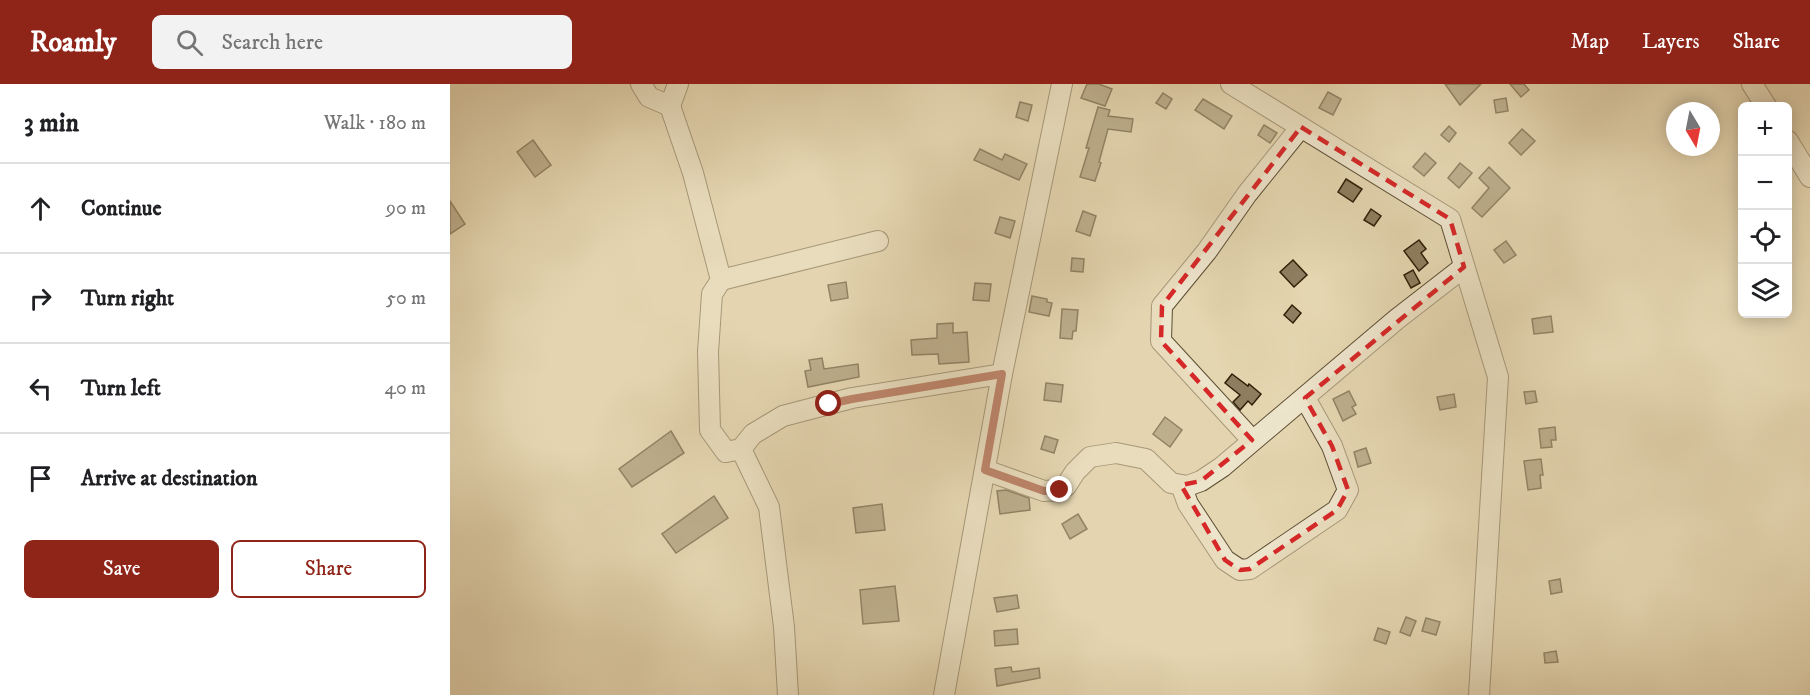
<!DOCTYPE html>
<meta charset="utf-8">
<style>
:root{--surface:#fff;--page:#f2f2f2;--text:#202124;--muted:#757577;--line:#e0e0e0;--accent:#8f2418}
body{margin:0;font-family:"IM FELL DW Pica",serif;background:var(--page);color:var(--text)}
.controls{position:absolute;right:18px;top:18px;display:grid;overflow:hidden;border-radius:9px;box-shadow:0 3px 15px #0003}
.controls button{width:54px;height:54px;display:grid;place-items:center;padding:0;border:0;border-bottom:2px solid var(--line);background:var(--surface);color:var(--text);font:30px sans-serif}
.compass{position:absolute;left:1216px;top:18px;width:54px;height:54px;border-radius:50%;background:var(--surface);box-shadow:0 3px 15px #0003;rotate:170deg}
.stop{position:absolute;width:18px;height:18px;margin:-14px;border:4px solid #8f2418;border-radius:50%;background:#fff}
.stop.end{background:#8f2418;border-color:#fff;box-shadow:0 2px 6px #0008}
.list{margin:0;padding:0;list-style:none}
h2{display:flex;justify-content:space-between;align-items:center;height:78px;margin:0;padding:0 24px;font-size:26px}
h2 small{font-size:20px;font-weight:400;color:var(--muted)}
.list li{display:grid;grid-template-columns:39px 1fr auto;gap:18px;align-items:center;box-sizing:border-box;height:90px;padding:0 24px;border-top:2px solid var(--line)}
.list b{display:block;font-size:22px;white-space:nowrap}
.list em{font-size:20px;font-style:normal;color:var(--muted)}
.actions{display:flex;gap:12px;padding:18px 24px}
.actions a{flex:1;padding:14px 0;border:2px solid var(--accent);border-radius:9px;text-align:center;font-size:21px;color:var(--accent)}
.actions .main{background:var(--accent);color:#fff}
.icon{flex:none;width:33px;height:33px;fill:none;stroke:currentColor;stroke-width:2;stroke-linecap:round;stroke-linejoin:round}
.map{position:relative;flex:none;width:1360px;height:611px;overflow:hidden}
header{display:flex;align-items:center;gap:36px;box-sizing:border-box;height:84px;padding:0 30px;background:var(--accent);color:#fff}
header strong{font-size:28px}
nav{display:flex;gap:33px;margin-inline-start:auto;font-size:21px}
.search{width:420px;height:54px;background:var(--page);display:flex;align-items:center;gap:15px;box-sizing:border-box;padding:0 21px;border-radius:9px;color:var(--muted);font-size:22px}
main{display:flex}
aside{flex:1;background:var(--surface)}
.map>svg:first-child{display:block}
.building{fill:#8e7e5f;stroke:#301f08;stroke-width:1.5}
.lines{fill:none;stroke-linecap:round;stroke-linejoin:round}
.minor-casing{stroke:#5d4d32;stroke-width:22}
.minor{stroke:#ede4cc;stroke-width:20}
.route{stroke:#8f2418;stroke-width:8}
.marked{fill:none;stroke:#d62828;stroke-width:4.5;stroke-dasharray:12 8;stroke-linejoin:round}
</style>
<header>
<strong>Roamly</strong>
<div class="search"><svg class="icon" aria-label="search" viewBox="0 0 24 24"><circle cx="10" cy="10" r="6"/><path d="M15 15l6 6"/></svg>Search here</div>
<nav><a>Map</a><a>Layers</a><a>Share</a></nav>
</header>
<main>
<aside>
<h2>3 min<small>Walk · 180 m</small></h2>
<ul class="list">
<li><svg class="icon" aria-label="ahead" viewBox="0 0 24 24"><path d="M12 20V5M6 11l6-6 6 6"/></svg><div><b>Continue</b></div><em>90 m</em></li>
<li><svg class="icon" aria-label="right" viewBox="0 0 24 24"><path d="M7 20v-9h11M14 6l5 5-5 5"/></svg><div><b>Turn right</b></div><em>50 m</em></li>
<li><svg class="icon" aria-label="left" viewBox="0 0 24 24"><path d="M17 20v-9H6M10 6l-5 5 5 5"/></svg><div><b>Turn left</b></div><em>40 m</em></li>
<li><svg class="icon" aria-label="arrive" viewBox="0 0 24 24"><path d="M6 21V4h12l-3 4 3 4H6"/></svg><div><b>Arrive at destination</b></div></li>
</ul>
<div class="actions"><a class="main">Save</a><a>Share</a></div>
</aside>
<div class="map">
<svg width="1360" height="611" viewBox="0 0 1360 611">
<rect width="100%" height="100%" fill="#e4d6b0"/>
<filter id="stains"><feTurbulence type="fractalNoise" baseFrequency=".00333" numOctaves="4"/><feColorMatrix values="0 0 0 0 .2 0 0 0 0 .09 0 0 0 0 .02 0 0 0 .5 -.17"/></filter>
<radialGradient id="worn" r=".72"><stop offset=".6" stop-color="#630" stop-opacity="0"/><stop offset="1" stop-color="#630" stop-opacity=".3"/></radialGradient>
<g class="building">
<polygon points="637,0 649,0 662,5 655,22 631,14"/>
<polygon points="995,0 1031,0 1010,21"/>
<polygon points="1060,0 1074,0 1079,6 1071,13"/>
<polygon points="878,8 891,15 883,31 869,24"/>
<polygon points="713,9 722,15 716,25 706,19"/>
<polygon points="1056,14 1058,27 1046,29 1044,16"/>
<polygon points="753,15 782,32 774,45 745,26"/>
<polygon points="570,18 582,21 578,37 566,33"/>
<polygon points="648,23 660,26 658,32 683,35 681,48 658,45 649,78 651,79 645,97 630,93 639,64 636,64"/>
<polygon points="814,41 827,49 820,59 808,51"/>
<polygon points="999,42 1006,49 999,58 991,51"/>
<polygon points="1072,45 1085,57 1071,71 1059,59"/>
<polygon points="83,56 101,81 85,93 67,68"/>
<polygon points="530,65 552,76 555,70 577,80 569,96 524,76"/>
<polygon points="975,69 986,79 974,92 963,83"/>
<polygon points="1010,79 1022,89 1009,104 998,94"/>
<polygon points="1039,83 1060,104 1032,133 1022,124 1039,104 1029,94"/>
<polygon points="896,95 912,105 903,118 888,108"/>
<polygon points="0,117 15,140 0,150"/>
<polygon points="921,125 931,132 924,142 914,136"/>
<polygon points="633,127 646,132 640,152 626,147"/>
<polygon points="550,133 565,137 560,154 545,149"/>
<polygon points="969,156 976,165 971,169 978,179 969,187 954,167"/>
<polygon points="1056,157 1066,171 1054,179 1044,166"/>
<polygon points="622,174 634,175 633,188 621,187"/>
<polygon points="843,176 857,191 844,203 830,188"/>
<polygon points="963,186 970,199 961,204 954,191"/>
<polygon points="396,198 398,214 381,217 378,201"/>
<polygon points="525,199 541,200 539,217 523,216"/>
<polygon points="582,212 597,215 597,218 602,219 599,232 579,228"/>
<polygon points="842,221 851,229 843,239 834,231"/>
<polygon points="612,225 628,226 626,247 623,247 622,255 610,254"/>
<polygon points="1101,232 1103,248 1084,250 1082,235"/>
<polygon points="503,239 503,249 517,248 519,278 489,280 488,270 462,271 461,256 487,254 487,240"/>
<polygon points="372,274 374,285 408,280 409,293 358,303 355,287 361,286 359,276"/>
<polygon points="782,290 798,302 799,300 811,310 802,321 798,317 790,326 783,318 790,311 775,299"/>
<polygon points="596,299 613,301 611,318 594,316"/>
<polygon points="899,307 906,321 902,323 906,330 893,337 883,315"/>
<polygon points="1085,307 1087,318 1076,320 1074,308"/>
<polygon points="1004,310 1006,323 990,326 987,313"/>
<polygon points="715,333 732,346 720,363 703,350"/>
<polygon points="1105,343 1106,356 1101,356 1102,363 1091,364 1089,345"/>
<polygon points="221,347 234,369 182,403 169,385"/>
<polygon points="595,352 608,356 604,369 591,365"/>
<polygon points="916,364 921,379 908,383 904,368"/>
<polygon points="1091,375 1093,391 1090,391 1091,404 1078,406 1074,377"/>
<polygon points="556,406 579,414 580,426 550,430 547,407"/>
<polygon points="264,412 278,434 226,469 212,450"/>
<polygon points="432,420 435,446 406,449 403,424"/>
<polygon points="628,430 637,445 620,455 612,440"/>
<polygon points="1110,495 1112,508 1101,510 1099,497"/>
<polygon points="445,502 449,537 413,540 410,506"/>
<polygon points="567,511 569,524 547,528 544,514"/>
<polygon points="956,533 966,537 960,552 950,548"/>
<polygon points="976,534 990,538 986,551 972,547"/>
<polygon points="928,544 940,548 936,560 924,556"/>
<polygon points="567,545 568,560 545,562 544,547"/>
<polygon points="1106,567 1108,578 1095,579 1094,569"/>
<polygon points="561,583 562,588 589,584 590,594 547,602 545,585"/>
</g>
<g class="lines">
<g class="minor-casing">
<g id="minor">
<polyline points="191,0 199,13 220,22 243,89 271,196 262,210 258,268 260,346 276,368 291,365 319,423 334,543 338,611"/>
<polyline points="781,0 1000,135 1048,293 1029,611"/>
<polyline points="1302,0 1316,22"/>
<polyline points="220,22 228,0"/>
<polyline points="1338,57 1360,93"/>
<polyline points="271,196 428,157"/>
<polyline points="802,356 711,257 712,222 757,167 797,110 851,43"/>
<polyline points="291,365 303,350 333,332 402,314 552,290"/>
<polyline points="535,386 594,407 610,406 616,402 625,388 640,373 666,369 696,375 721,399 737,402 751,397 772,383 947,235 1014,183"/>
<polyline points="731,401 738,420 775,476 790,486 800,485 887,426 898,406 882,362 855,314"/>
<polyline points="494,611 552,290 612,0"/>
</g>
</g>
<use href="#minor" class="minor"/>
</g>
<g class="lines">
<polyline class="route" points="379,320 402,315 552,290 535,386 594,407 610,406"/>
</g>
<path d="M0 0H1360V611H0ZM851,43L1000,135L1014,183L855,314L882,362L898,406L887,426L800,485L790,486L775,476L731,401L751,397L802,356L711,257L712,222Z" fill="#e4d6b0" fill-opacity=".55" fill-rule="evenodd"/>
<path class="marked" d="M851,43L1000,135L1014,183L855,314L882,362L898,406L887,426L800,485L790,486L775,476L731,401L751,397L802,356L711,257L712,222Z"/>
<rect width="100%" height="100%" filter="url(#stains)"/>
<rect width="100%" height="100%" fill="url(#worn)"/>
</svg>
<div class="controls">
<button>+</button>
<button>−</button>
<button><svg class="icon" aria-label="locate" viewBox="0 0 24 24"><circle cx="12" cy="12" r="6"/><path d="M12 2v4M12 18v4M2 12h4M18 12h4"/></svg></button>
<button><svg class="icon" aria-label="layers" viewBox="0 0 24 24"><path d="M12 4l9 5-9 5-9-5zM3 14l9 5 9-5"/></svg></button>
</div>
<svg class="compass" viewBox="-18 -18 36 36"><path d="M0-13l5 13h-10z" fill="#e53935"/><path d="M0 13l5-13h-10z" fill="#757577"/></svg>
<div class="stop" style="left:379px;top:320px"></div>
<div class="stop end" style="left:610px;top:406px"></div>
</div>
</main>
